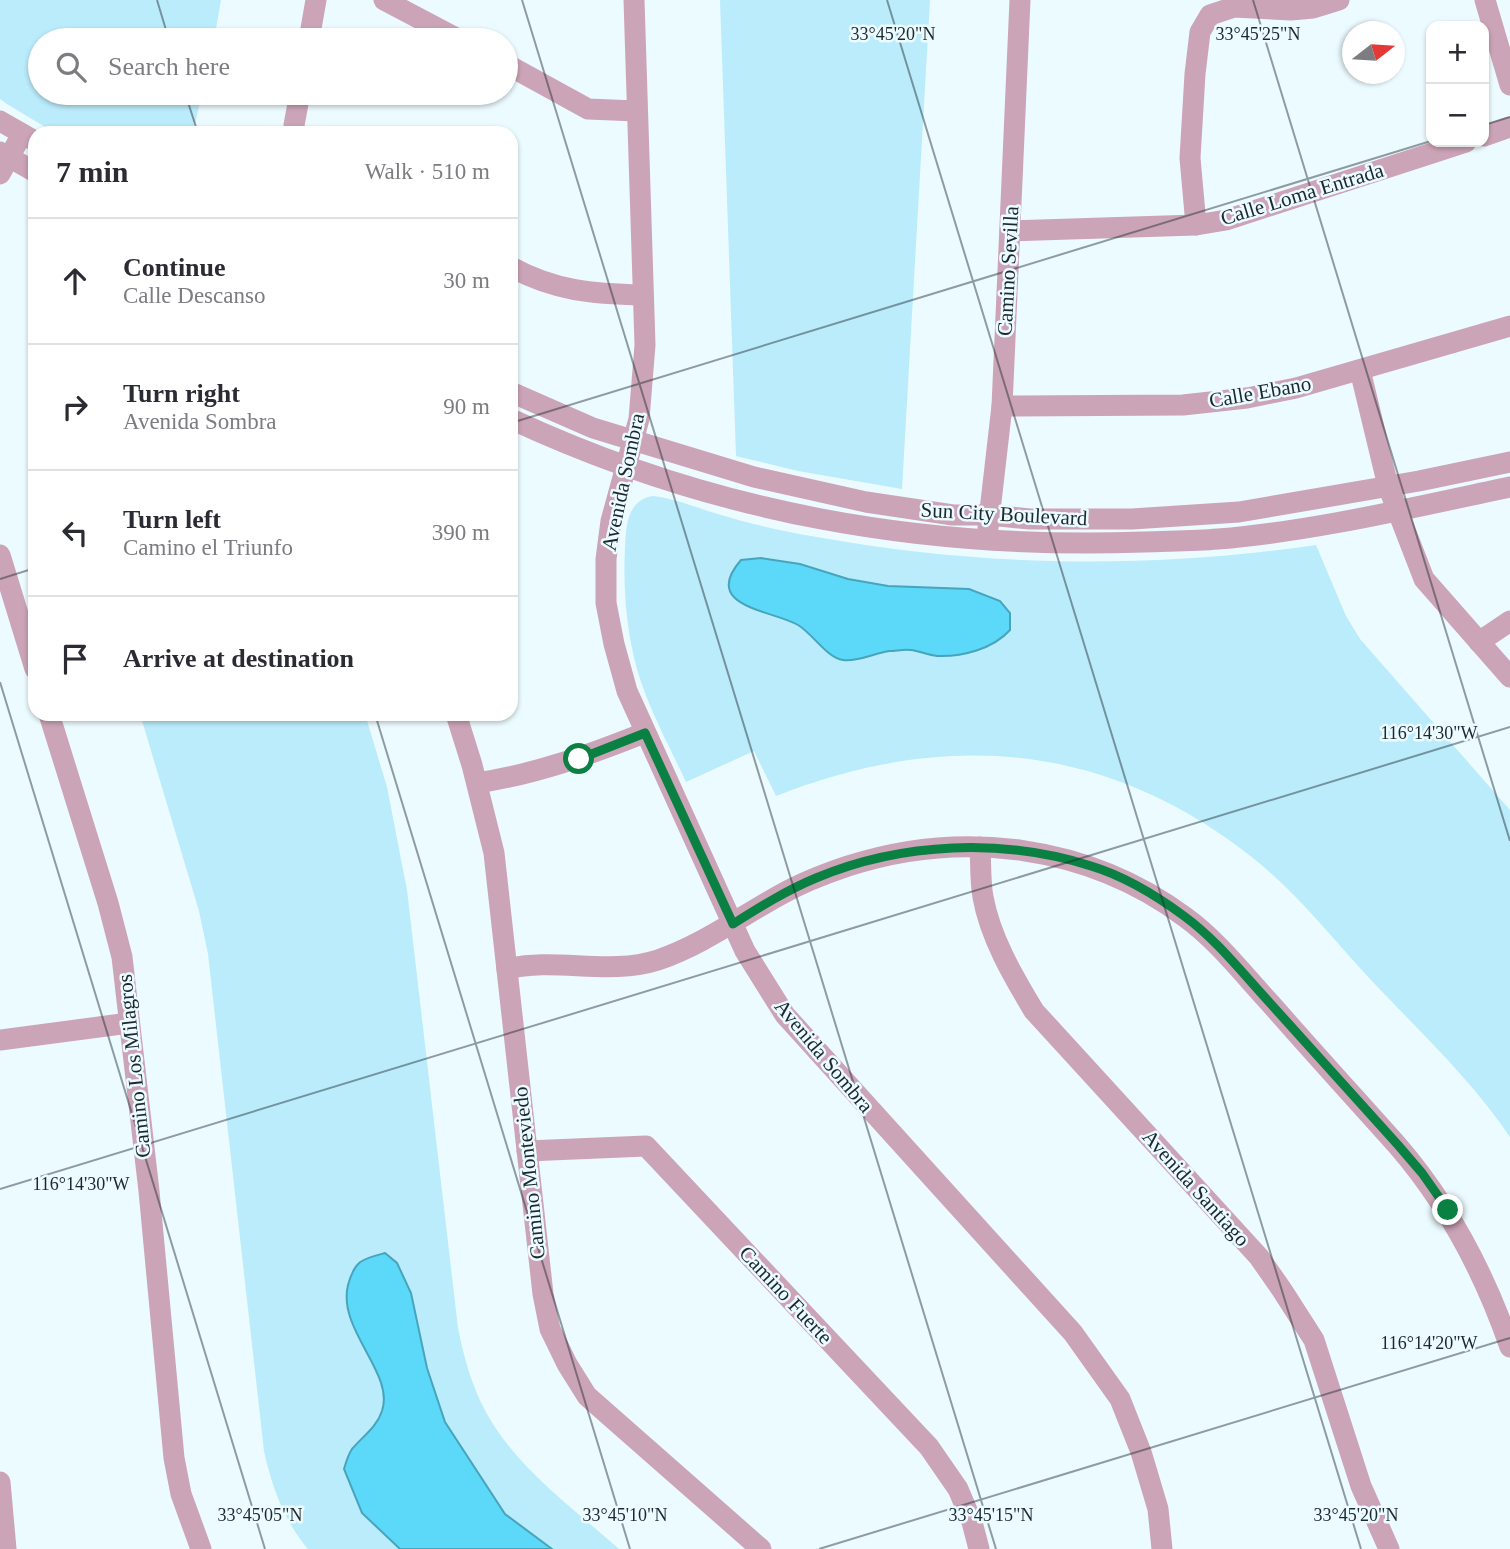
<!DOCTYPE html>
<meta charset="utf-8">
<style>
:root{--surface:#fff;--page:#f7f7f7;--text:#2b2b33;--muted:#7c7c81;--line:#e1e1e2}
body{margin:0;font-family:Georgia,serif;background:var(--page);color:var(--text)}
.controls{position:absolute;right:21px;top:21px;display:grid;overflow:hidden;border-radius:14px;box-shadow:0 2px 5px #0004}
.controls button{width:63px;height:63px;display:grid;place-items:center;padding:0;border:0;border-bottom:2px solid var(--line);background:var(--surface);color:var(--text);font:35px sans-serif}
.compass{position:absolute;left:1342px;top:21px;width:63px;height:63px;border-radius:50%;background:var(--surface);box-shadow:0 2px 5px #0004;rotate:73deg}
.stop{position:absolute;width:21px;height:21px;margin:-16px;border:5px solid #0b8043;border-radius:50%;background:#fff}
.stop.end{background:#0b8043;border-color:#fff;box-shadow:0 2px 7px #0008}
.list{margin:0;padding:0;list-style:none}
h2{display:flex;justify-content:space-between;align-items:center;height:91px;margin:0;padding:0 28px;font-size:30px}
h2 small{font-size:23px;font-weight:400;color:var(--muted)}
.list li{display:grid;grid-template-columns:46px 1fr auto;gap:21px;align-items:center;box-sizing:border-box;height:126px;padding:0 28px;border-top:2px solid var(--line)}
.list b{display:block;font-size:26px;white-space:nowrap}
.list p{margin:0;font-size:23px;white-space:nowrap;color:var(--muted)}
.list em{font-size:23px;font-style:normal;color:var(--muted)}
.icon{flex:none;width:38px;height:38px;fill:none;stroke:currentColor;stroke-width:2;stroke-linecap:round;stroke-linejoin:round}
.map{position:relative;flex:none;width:1510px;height:1549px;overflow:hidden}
.search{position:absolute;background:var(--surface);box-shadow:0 2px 5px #0004;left:28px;top:28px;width:490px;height:77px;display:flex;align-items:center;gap:18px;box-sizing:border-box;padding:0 24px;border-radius:38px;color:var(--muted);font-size:26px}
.panel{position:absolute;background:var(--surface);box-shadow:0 2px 5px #0004;left:28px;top:126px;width:490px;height:595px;border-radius:21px}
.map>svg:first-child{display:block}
.green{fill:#bbecfb}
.water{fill:#5cd8f9;stroke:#48a4bc;stroke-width:2}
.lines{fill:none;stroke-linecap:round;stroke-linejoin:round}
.minor{stroke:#cca4b7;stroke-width:21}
.route{stroke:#0b8043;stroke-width:9}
.ticks{fill:none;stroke:#1b292d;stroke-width:2;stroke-opacity:0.45}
.labels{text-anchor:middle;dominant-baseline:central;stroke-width:5;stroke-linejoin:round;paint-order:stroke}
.street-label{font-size:21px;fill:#1b292d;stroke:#ecfbff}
.ticks-label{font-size:18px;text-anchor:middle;fill:#1b292d;stroke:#ecfbff;stroke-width:5;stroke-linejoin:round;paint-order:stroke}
</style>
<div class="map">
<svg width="1510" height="1549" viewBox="0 0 1510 1549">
<rect width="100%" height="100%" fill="#ecfbff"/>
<g class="green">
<polygon points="0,0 221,0 214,40 40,40 40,93 202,93 193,133 55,133 7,104 0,99"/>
<polygon points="720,0 930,0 902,489 798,471 736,456"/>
<path d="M652,496C674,498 697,508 718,514C751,524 784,532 817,537C983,567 1149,569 1316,545L1346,616L1360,639L1510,810V1137C1471,1079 1418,1030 1370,979C1333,939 1296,892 1253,858C1107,742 946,729 776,796L754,751L686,782C669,745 648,708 637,669C626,629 623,588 625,547C626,526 627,501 652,496Z"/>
<path d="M140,714H365L387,787L407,890L458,1328C464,1358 472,1387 487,1414C518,1469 573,1508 619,1549H308C284,1521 272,1487 264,1451L208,954L199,911Z"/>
</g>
<g class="water">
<path d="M761,558L800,564L848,579L888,586L969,589L1000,601L1010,613V630C993,649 962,657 937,656C928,655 919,651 911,650C904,649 896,651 890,651C874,653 859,662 843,660C827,658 813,634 798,625C772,610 700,607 741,560Z"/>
<path d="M385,1253L397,1263L411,1293L427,1368L445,1422L505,1514L552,1549H400L362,1513L344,1469C346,1462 348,1455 352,1449C362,1437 377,1427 382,1411C395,1373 337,1330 348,1285C355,1260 362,1259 385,1253Z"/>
</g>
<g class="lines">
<g class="minor">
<polyline points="384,0 460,40"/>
<polyline points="634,0 645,345 639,419 611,521 606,559 606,603 614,644 627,691 745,951 785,1015 1073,1333 1120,1399 1141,1452 1158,1509 1162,1549"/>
<polyline points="1485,0 1510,85"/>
<polyline points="309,40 316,0"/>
<polyline points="506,64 588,109 636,111"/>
<polyline points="0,121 35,141"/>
<polyline points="295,133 294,125 300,93"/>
<polyline points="1484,136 1510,127"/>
<polyline points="0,152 35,172"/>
<polyline points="0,174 22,134"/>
<polyline points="1196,225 1190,158 1195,74 1200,32 1210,15 1234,7 1291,10 1313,8 1339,0"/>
<polyline points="1010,231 1196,225 1226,220 1466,142"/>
<path d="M511,267C555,291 593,294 643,295"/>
<polyline points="1360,370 1388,486 1424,579 1510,677"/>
<polyline points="511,392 593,428 754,477 866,502 953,515 989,515 1030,519 1132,519 1239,512 1419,481 1510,462"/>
<polyline points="1002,406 1183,405 1247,398 1296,388 1510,326"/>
<path d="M511,419C713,513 922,550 1144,542C1169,541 1194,541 1218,539C1316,531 1414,507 1510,487"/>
<polyline points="988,528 1002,406 1020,0"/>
<polyline points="0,555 35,669"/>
<polyline points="1479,642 1510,621"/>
<polyline points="49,714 108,903 122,957 149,1191 174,1458 181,1494 201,1549"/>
<polyline points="456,714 472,765 494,853 543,1294 550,1329 567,1364 587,1396 761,1549"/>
<path d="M477,783C536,774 589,755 644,733"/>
<path d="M980,847C981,863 980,881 983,897C990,937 1013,976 1034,1011L1259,1257L1282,1290L1314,1340L1361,1486L1389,1549"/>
<path d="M507,969C556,957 608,976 658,960C702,945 740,917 780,895C801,883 824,874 848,866C962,829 1088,845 1185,917C1217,940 1243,974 1270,1003C1312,1051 1355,1098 1397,1145C1449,1205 1484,1272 1510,1347"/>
<polyline points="0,1040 129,1023"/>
<polyline points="527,1151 646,1146 929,1447 958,1489 972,1522 979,1549"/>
<polyline points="0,1482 6,1549"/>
</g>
</g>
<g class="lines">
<path class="route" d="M579,759L645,733L733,924C760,907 787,890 816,878C902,842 1003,838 1091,866C1124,876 1157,896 1184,916C1217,940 1243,974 1270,1003C1312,1050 1355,1097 1398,1145L1422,1173L1448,1210"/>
</g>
<path class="ticks" d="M157,0L169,40M522,0L996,1549M887,0L1361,1549M1253,0L1510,841M185,93L198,133M1484,125L1510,117M511,423L1431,141M0,579L35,568M0,682L265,1549M375,714L630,1549M0,1189L1510,727M819,1549L1510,1338"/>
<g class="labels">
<g class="street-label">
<text transform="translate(1302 194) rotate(-17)">Calle Loma Entrada</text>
<text transform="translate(1008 271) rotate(-87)">Camino Sevilla</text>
<text transform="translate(1260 392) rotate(-10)">Calle Ebano</text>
<text transform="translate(623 482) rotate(-78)">Avenida Sombra</text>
<text transform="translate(1004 514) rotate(3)">Sun City Boulevard</text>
<text transform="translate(824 1056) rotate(50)">Avenida Sombra</text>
<text transform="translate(134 1066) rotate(-96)">Camino Los Milagros</text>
<text transform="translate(529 1173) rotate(-96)">Camino Monteviedo</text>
<text transform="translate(1196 1188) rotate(48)">Avenida Santiago</text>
<text transform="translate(786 1295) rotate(47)">Camino Fuerte</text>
</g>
</g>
<g class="ticks-label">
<text x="893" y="40">33°45'20"N</text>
<text x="1258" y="40">33°45'25"N</text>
<text x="1429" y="739">116°14'30"W</text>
<text x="81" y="1190">116°14'30"W</text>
<text x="1429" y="1349">116°14'20"W</text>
<text x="260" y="1521">33°45'05"N</text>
<text x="625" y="1521">33°45'10"N</text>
<text x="991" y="1521">33°45'15"N</text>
<text x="1356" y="1521">33°45'20"N</text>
</g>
</svg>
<div class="controls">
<button>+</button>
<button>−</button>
</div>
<svg class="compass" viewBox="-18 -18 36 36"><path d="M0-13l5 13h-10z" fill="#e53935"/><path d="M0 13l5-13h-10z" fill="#7c7c81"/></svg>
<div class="stop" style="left:579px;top:759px"></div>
<div class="stop end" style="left:1448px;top:1210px"></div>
<div class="search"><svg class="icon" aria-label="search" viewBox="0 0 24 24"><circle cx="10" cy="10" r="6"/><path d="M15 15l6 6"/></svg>Search here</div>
<section class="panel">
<h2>7 min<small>Walk · 510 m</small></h2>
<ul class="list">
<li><svg class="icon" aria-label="ahead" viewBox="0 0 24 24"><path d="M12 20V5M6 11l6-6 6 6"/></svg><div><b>Continue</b><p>Calle Descanso</p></div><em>30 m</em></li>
<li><svg class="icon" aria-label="right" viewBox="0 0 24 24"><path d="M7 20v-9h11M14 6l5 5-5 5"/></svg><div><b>Turn right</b><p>Avenida Sombra</p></div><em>90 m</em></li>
<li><svg class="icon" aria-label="left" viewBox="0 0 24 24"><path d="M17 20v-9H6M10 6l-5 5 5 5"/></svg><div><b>Turn left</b><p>Camino el Triunfo</p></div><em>390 m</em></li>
<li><svg class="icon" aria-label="arrive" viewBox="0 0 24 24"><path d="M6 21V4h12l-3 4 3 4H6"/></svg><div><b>Arrive at destination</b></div></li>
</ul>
</section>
</div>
